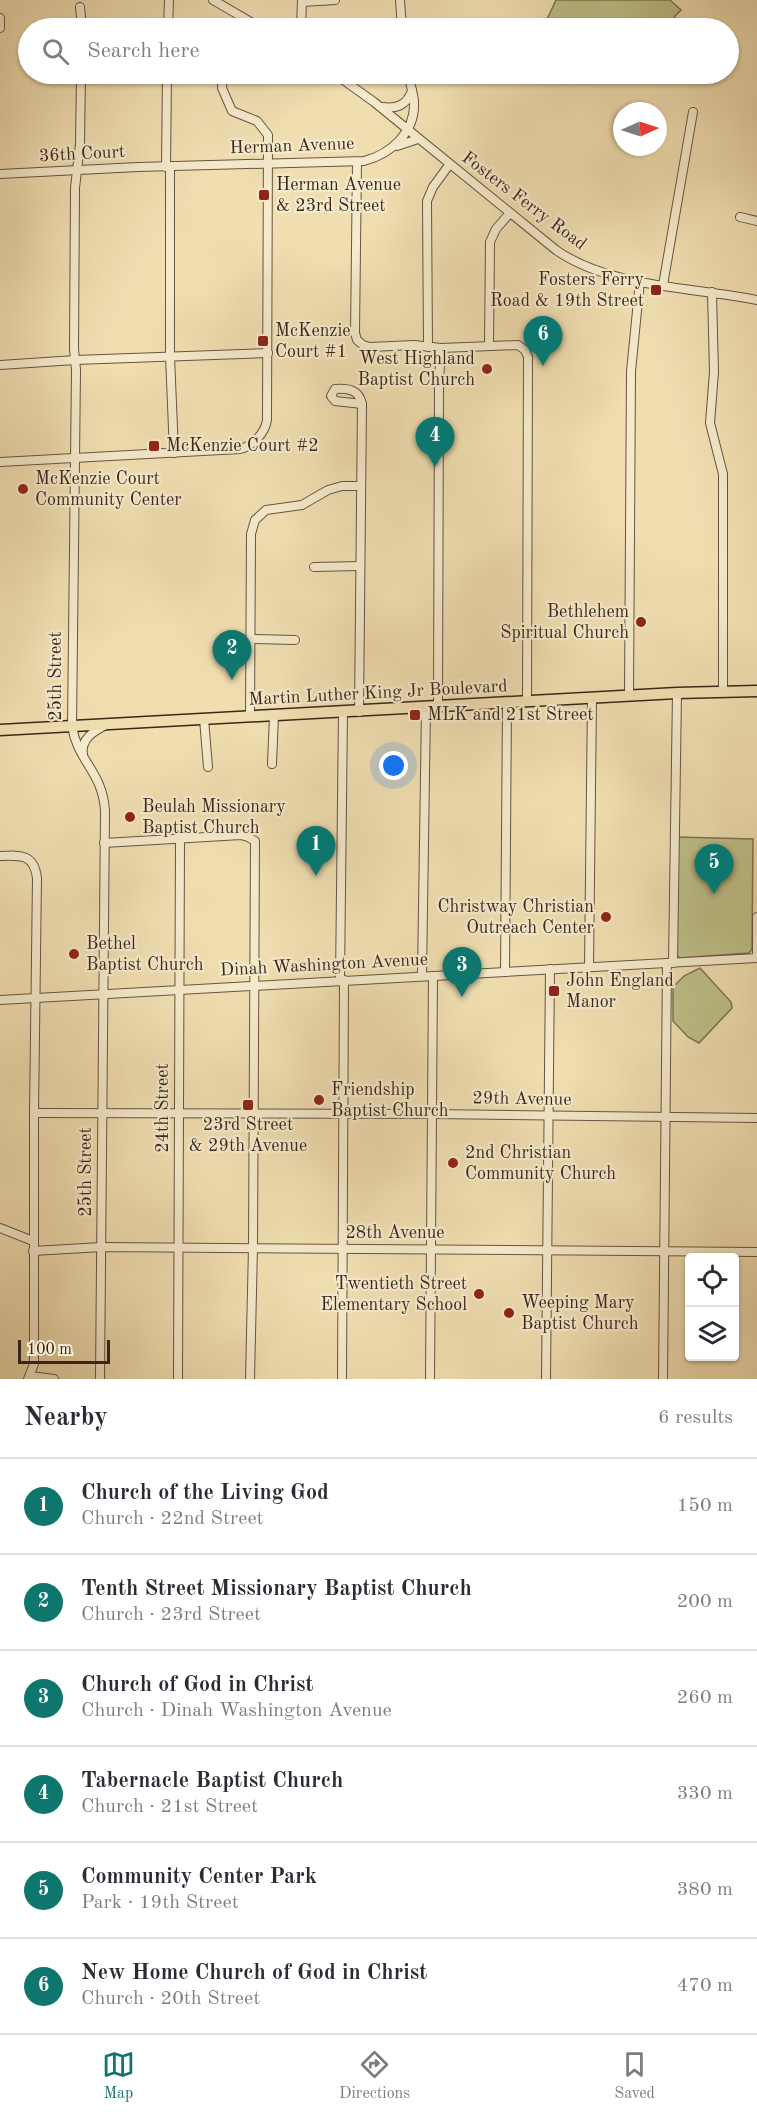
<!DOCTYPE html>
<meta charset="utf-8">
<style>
:root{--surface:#fff;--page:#f2f2f3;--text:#2b2b33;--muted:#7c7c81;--line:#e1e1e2;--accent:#0f766e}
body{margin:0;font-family:"Old Standard TT",serif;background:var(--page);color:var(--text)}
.controls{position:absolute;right:18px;bottom:18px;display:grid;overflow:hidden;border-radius:6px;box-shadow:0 2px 4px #0004}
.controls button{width:54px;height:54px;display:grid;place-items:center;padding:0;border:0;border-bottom:2px solid var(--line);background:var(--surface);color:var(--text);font:30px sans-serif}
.compass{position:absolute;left:613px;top:102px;width:54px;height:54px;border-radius:50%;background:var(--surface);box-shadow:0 2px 4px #0004;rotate:87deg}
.scale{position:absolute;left:18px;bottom:15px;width:92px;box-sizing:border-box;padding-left:6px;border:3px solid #3b261b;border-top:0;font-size:16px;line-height:21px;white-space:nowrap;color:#3b261b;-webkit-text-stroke:4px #f5eacc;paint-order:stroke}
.you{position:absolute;left:394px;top:766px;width:21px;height:21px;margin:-15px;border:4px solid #fff;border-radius:50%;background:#1a73e8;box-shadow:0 0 0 9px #1a73e833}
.badge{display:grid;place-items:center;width:39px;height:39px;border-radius:50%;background:var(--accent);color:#fff;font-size:20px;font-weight:700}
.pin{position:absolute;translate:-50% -50px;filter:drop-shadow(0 2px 3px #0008)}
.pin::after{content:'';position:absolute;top:32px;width:21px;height:18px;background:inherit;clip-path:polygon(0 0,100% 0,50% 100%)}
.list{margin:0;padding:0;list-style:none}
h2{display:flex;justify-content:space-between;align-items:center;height:78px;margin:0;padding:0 24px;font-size:26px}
h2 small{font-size:20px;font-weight:400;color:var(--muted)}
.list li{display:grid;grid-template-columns:39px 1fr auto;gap:18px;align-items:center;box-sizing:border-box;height:96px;padding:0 24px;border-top:2px solid var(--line)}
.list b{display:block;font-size:22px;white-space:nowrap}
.list p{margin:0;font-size:20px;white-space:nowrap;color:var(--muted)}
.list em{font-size:20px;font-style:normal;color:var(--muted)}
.icon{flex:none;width:33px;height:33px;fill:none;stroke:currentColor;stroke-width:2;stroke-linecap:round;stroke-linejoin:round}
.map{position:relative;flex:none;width:757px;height:1379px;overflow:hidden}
.search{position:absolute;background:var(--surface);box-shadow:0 2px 4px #0004;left:18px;right:18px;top:18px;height:66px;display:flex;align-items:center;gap:15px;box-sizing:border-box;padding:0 21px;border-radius:33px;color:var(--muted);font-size:22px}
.sheet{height:654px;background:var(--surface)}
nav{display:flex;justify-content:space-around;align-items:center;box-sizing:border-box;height:84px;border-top:2px solid var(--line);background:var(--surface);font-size:16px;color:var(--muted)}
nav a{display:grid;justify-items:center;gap:3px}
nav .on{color:var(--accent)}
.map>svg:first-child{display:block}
.green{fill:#bec088;stroke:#7c7352;stroke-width:1.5}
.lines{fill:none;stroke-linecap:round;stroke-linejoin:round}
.minor-casing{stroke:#685440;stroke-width:10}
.major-casing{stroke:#3b261b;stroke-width:13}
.minor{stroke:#f5eacc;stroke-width:8}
.major{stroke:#f0deb1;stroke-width:10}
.poi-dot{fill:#8f2418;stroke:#f5eacc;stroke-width:2}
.labels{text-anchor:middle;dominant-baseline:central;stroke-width:4.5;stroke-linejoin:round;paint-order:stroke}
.street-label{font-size:18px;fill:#3b261b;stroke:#f5eacc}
.poi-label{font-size:18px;fill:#3b261b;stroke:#f5eacc;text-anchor:start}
</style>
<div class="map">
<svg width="757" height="1379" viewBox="0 0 757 1379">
<rect width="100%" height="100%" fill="#f0deb1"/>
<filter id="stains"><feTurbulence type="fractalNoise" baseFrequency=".00333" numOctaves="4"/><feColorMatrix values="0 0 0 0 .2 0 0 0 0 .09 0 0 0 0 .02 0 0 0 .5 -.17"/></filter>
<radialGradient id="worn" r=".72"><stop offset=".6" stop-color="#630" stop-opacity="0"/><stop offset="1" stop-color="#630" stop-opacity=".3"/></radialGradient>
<g class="green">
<polygon points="556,0 670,0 681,10 675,16 671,28 543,28"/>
<polygon points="677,837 753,839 752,949 749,953 680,958 676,955"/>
<polygon points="700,968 731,1002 732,1008 699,1043 688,1037 673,1021 673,987 684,976"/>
</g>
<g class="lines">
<g class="minor-casing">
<g id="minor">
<polyline points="213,0 261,28"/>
<polyline points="400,0 402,28"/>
<polyline points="302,2 335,0"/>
<polyline points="80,7 82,28"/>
<polyline points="0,18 0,28"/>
<polyline points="168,28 169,0"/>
<polyline points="301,28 302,0"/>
<path d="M81,74L80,144L75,188L74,349L76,370L72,726C77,761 103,772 105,811L100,1379"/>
<path d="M335,74L374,102L556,250C610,288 693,287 757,300"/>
<path d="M382,107C396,109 406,106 412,91"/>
<polyline points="397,146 418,139"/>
<polyline points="357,162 355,333 357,340 363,345 370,347 414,345 441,348 518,345 525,350 528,357 527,701"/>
<polyline points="166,167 167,74"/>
<polyline points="170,167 170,356 174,453"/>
<path d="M0,174L138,167L364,161C391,154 416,132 414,101C413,92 410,83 408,74"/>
<polyline points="740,217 757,221"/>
<polyline points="663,285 693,112"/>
<polyline points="712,292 714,372 710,423 723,474 723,692"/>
<polyline points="489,346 490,242 496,229 510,213"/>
<polyline points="428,347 427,201 433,187 449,165"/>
<polyline points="0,365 75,360 268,353"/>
<path d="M335,389C349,388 359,390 362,404L335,401L331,396Z"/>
<path d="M0,462L240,449C253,446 265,433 267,420L268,135L257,121L232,111L222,88L223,74"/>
<polyline points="314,567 360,566"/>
<polyline points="251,639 295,640"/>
<polyline points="629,695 631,371 640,281"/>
<polyline points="438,707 439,381 441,348"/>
<polyline points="359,712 362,404"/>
<polyline points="250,717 251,534 255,520 266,510 302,505 328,490 342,486 361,486"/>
<polyline points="204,719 208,767"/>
<path d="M83,755C80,739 94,731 106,725"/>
<polyline points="272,764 274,716"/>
<polyline points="104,843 241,835 248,837 255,841 253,1247 250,1379"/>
<path d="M0,856C21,855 34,854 37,878L34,1113V1364L28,1379"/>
<polyline points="757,958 757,917"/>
<polyline points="673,963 677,693"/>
<polyline points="589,967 592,697"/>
<polyline points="505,972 507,703"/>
<polyline points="422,976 426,708"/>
<polyline points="340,980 343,712"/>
<polyline points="0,1000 757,958"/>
<polyline points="34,1113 432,1114 757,1118"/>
<polyline points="0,1228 33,1241"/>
<polyline points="33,1251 102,1247 757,1252"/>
<polyline points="31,1376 54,1379"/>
<polyline points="178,1379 180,837"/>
<polyline points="342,1379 344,980"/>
<polyline points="430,1379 433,976"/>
<polyline points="546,1379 550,969"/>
<polyline points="663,1379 667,963"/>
</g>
</g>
<g class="major-casing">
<polyline id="major" points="0,730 677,693 757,691"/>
</g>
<use href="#minor" class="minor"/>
<use href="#major" class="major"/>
</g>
<g class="poi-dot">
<rect x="258" y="189" width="12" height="12" rx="3"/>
<rect x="650" y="284" width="12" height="12" rx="3"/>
<rect x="257" y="335" width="12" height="12" rx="3"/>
<circle cx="487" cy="369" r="6"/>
<rect x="148" y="440" width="12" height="12" rx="3"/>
<circle cx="23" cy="489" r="6"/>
<circle cx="641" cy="622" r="6"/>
<rect x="409" y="709" width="12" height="12" rx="3"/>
<circle cx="130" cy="817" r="6"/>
<circle cx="606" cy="917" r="6"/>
<circle cx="74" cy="954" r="6"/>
<rect x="548" y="985" width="12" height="12" rx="3"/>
<circle cx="319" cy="1100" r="6"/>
<rect x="242" y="1099" width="12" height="12" rx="3"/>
<circle cx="453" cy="1163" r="6"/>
<circle cx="479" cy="1294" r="6"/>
<circle cx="509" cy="1313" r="6"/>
</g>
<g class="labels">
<g class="street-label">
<text transform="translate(292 146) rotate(-2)">Herman Avenue</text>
<text transform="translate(82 154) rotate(-3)">36th Court</text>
<text transform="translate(524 201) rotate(37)">Fosters Ferry Road</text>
<text transform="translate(56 676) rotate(-90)">25th Street</text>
<text transform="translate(378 693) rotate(-3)">Martin Luther King Jr Boulevard</text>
<text transform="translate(324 965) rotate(-3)">Dinah Washington Avenue</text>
<text transform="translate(522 1099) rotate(1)">29th Avenue</text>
<text transform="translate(163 1108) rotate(-90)">24th Street</text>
<text transform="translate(86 1172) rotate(-90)">25th Street</text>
<text x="395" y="1233">28th Avenue</text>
</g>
<g class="poi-label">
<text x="276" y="185">Herman Avenue<tspan x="276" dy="21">&amp; 23rd Street</tspan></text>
<text x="644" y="280" text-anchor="end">Fosters Ferry<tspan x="644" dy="21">Road &amp; 19th Street</tspan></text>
<text x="275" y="331">McKenzie<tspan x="275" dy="21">Court #1</tspan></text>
<text x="475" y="359" text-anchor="end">West Highland<tspan x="475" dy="21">Baptist Church</tspan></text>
<text x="166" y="446">McKenzie Court #2</text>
<text x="35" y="479">McKenzie Court<tspan x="35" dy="21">Community Center</tspan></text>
<text x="629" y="612" text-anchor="end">Bethlehem<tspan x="629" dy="21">Spiritual Church</tspan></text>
<text x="427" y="715">MLK and 21st Street</text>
<text x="142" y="807">Beulah Missionary<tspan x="142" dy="21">Baptist Church</tspan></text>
<text x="594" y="907" text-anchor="end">Christway Christian<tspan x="594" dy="21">Outreach Center</tspan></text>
<text x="86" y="944">Bethel<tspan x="86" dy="21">Baptist Church</tspan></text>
<text x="566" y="981">John England<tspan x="566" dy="21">Manor</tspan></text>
<text x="331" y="1090">Friendship<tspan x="331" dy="21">Baptist Church</tspan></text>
<text x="248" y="1125" text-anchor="middle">23rd Street<tspan x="248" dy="21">&amp; 29th Avenue</tspan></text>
<text x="465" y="1153">2nd Christian<tspan x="465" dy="21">Community Church</tspan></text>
<text x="467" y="1284" text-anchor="end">Twentieth Street<tspan x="467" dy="21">Elementary School</tspan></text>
<text x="521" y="1303">Weeping Mary<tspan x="521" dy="21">Baptist Church</tspan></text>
</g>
</g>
<rect width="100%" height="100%" filter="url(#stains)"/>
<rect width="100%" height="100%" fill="url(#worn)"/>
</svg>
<div class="controls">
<button><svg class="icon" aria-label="locate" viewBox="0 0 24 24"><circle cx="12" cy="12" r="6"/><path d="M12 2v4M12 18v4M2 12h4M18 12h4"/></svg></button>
<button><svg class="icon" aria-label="layers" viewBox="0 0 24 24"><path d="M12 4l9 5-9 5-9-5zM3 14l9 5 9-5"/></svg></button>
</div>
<svg class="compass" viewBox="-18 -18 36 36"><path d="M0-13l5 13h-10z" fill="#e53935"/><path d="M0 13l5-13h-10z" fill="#7c7c81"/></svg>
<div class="scale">100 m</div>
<div class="you"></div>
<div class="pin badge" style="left:316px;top:876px">1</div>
<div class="pin badge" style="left:232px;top:680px">2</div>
<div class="pin badge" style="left:462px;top:997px">3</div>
<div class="pin badge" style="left:435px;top:467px">4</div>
<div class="pin badge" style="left:714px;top:894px">5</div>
<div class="pin badge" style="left:543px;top:366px">6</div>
<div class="search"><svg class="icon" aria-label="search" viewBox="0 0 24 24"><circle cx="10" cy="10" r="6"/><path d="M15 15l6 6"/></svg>Search here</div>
</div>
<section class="sheet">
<h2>Nearby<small>6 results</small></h2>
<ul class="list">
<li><span class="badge">1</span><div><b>Church of the Living God</b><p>Church · 22nd Street</p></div><em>150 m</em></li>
<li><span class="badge">2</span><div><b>Tenth Street Missionary Baptist Church</b><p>Church · 23rd Street</p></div><em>200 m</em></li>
<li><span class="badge">3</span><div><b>Church of God in Christ</b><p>Church · Dinah Washington Avenue</p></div><em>260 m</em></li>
<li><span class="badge">4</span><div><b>Tabernacle Baptist Church</b><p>Church · 21st Street</p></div><em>330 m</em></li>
<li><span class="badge">5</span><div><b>Community Center Park</b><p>Park · 19th Street</p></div><em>380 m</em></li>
<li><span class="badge">6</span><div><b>New Home Church of God in Christ</b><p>Church · 20th Street</p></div><em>470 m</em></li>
</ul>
</section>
<nav>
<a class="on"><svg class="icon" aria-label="map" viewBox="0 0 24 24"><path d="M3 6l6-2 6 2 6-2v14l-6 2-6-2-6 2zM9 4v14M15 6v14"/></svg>Map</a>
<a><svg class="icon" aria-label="directions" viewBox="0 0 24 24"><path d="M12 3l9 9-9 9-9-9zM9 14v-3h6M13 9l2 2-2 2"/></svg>Directions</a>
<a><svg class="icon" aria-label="saved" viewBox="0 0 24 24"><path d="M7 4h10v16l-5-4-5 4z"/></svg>Saved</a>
</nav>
